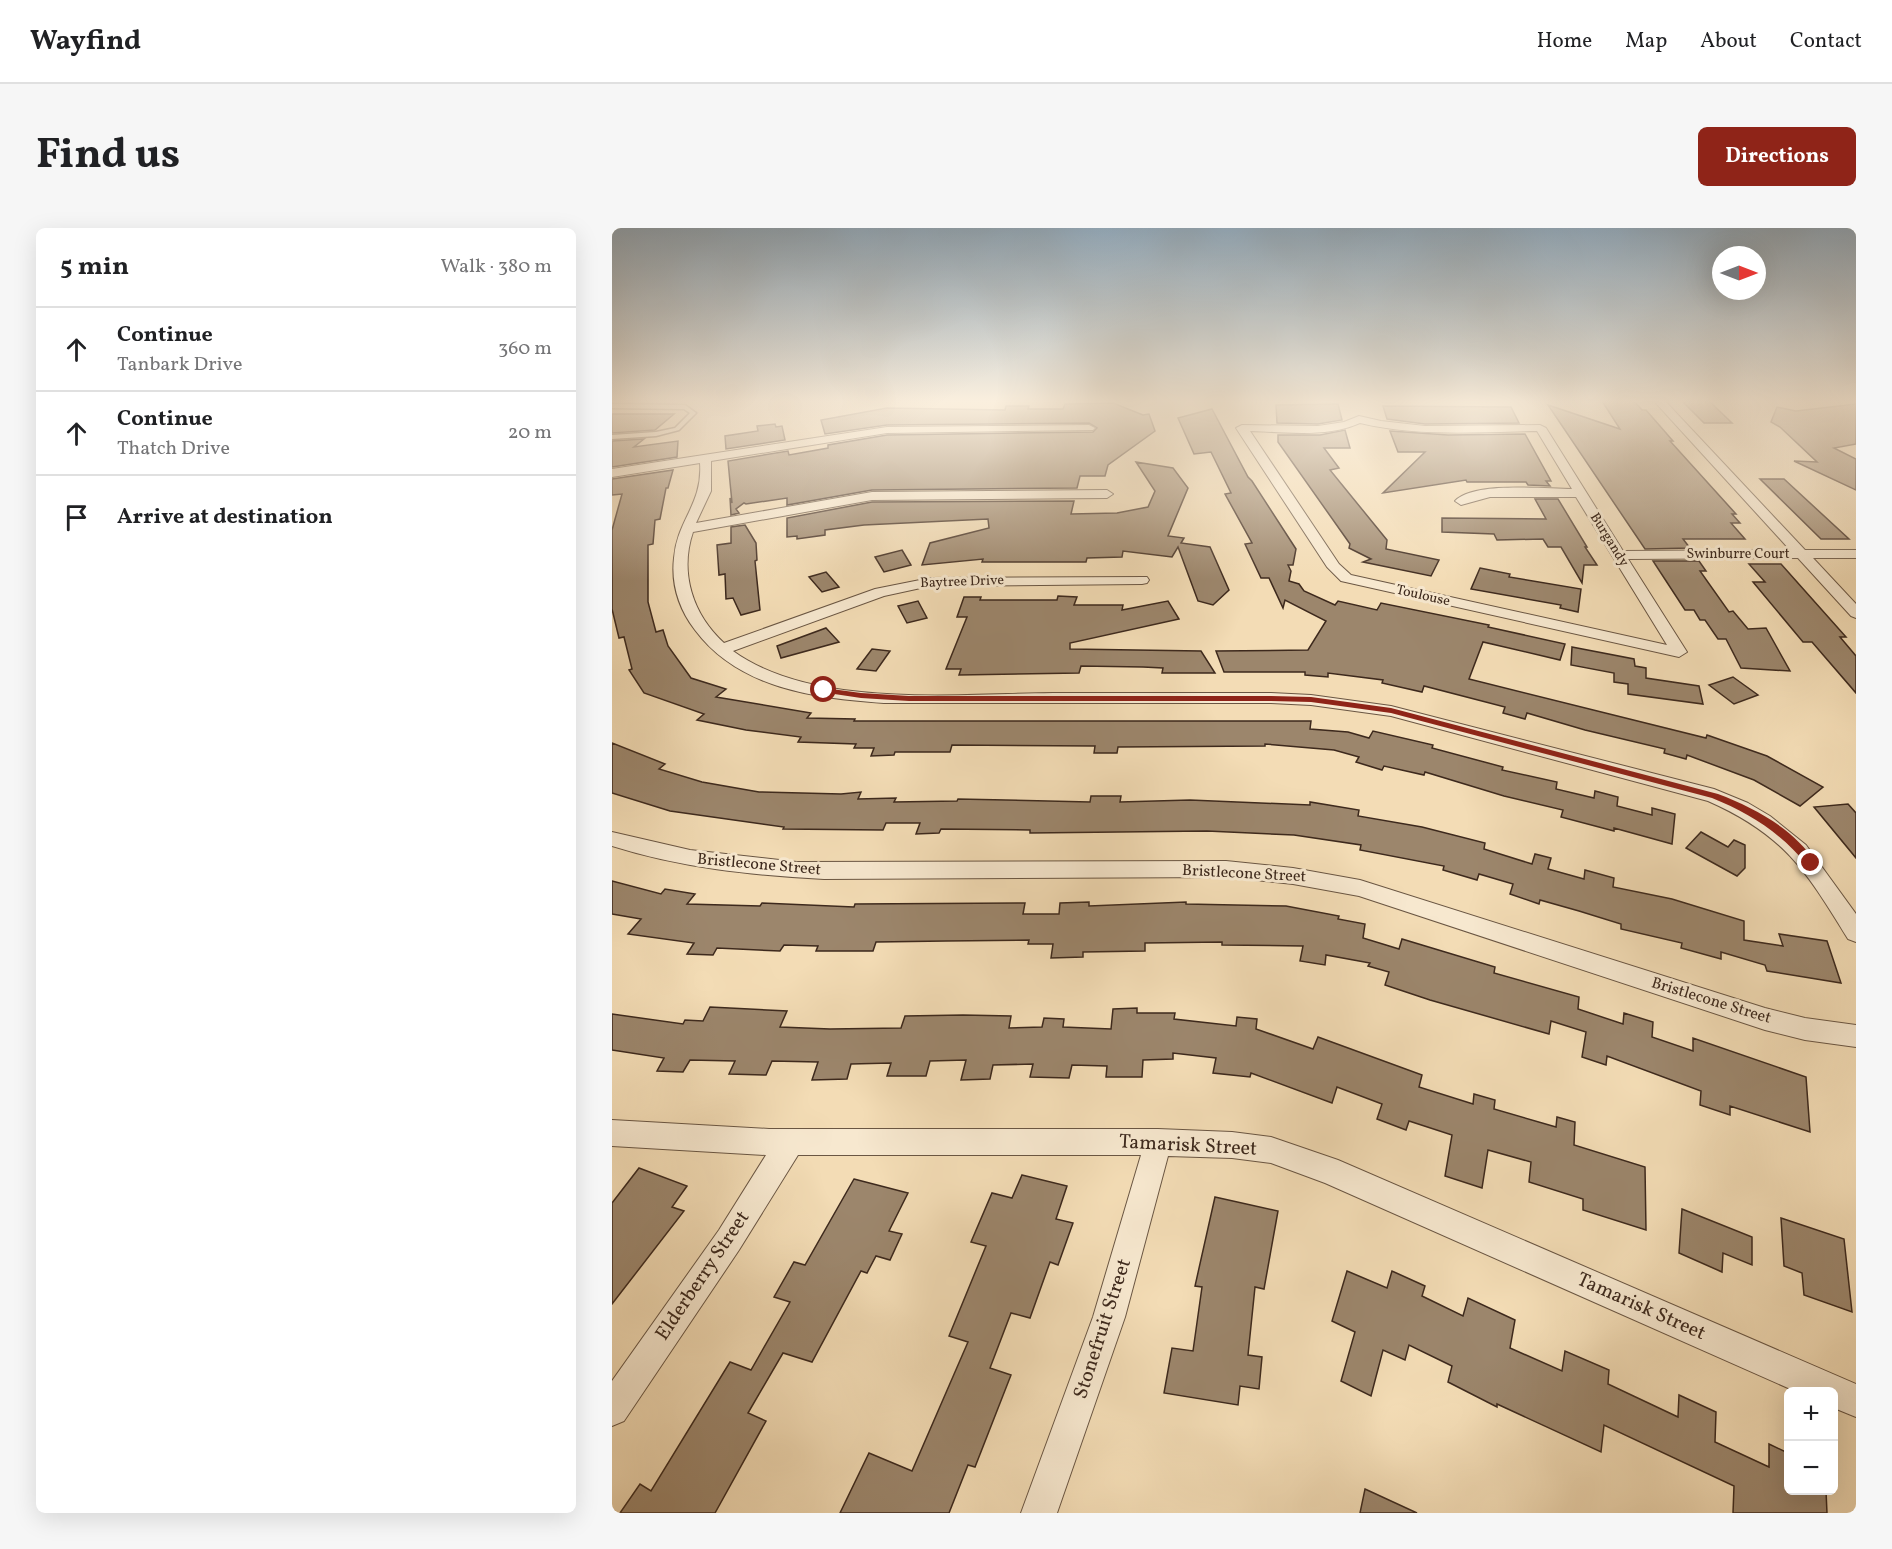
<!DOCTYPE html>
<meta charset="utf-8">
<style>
:root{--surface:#fff;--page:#f6f6f6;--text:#202124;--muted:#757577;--line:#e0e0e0;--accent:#8f2418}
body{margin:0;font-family:Vollkorn,serif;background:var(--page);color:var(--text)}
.controls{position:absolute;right:18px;bottom:18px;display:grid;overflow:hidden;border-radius:9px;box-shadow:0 6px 24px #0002}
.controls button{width:54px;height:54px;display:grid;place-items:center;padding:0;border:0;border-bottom:2px solid var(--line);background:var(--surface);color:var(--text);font:30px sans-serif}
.compass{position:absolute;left:1100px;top:18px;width:54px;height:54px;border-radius:50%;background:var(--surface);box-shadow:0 6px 24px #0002;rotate:90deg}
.stop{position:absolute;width:18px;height:18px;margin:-14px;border:4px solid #8f2418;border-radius:50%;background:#fff}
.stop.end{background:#8f2418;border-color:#fff;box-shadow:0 2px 6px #0008}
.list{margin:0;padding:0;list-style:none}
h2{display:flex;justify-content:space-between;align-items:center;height:78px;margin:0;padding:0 24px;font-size:26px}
h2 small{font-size:20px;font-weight:400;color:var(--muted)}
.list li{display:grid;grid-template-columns:39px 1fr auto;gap:18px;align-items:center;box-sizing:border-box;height:84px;padding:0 24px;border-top:2px solid var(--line)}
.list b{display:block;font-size:22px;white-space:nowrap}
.list p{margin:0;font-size:20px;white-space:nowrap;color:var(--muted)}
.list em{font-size:20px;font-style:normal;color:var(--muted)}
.icon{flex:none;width:33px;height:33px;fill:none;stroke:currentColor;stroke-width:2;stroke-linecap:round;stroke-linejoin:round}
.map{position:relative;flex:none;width:1244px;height:1285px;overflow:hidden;border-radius:9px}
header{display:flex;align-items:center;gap:36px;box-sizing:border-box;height:84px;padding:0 30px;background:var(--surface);border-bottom:2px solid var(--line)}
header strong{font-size:28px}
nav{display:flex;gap:33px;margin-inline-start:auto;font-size:21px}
.intro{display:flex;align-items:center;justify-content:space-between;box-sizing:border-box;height:144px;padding:0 36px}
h1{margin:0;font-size:42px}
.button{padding:15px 27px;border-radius:9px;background:var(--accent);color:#fff;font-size:21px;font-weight:700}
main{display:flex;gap:36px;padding:0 36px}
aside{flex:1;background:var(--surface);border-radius:9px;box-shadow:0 6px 24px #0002}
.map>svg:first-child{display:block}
.building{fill:#9c866c;stroke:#3d291d;stroke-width:1.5}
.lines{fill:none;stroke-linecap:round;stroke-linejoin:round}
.service-casing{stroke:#6a5643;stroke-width:3}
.minor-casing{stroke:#6a5643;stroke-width:2}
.service{fill:#f7e8cf;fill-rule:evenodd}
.minor{fill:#f7e8cf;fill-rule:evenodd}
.route{fill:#8f2418}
.labels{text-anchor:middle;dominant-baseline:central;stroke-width:6;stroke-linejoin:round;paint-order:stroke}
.far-street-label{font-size:14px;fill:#3d291d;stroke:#f7e8cf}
.street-label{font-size:16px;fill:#3d291d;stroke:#f7e8cf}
.near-street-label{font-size:20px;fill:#3d291d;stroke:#f7e8cf}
</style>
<header>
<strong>Wayfind</strong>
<nav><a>Home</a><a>Map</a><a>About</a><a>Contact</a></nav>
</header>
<div class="intro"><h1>Find us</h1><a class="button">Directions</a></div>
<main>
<aside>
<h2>5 min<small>Walk · 380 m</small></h2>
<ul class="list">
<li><svg class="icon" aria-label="ahead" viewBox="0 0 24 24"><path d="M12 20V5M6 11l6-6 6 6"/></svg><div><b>Continue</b><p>Tanbark Drive</p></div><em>360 m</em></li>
<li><svg class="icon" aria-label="ahead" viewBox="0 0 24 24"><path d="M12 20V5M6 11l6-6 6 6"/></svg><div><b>Continue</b><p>Thatch Drive</p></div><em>20 m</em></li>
<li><svg class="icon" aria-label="arrive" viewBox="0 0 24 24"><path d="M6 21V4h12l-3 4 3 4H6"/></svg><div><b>Arrive at destination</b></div></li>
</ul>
</aside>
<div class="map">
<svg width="1244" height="1285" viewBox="0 0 1244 1285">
<rect width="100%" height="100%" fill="#f3dcb5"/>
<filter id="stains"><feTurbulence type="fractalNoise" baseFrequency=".00333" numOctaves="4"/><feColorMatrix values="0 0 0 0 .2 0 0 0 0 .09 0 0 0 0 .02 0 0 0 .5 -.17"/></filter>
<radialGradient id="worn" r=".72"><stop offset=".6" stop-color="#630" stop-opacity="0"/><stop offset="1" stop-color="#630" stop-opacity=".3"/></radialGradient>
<g class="building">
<polygon points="990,173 1022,173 1030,182 1034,182 1061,213 1058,213 1124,286 1120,286 1128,295 1119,295 1133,311 1071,311 1078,320 1033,321 936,177 1008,201"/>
<polygon points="1070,173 1097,173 1120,195 1092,195"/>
<polygon points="501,175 531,187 537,186 543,203 496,237 493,248 468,248 465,260 260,262 175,277 175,270 134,276 132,275 124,281 127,285 119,287 118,270 120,275 116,233 176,223 177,227 216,220 216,217 275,207 481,204 485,200 477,195 275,197 213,206 209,192 275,180 393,182 394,178 417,178 416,181 451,181 453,176"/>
<polygon points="726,176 730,192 706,196 665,195 664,177"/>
<polygon points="1244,176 1244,216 1222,220 1244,231 1244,262 1182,233 1205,234 1168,199 1159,194 1165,179 1184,183"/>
<polygon points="771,178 899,179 907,195 813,196 775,191"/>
<polygon points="600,181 636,249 640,253 684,321 681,337 676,337 679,343 677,353 687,356 692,363 723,377 726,373 765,382 769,375 877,397 876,399 953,416 948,432 871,414 857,451 1094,510 1095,507 1155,528 1211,559 1188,578 1142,552 1075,527 1074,531 1052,525 1053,521 973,502 915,485 913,491 891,485 893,479 812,458 810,464 770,455 771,452 716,445 716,449 693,447 693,444 612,444 604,423 696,422 714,393 673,372 671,380 657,350 649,350 633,316 640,315 613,266 619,265 599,224 582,226 566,190"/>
<polygon points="0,186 62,186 43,202 0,205"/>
<polygon points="163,196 164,199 170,198 173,212 114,221 113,208 146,203 145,198"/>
<polygon points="733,202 738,220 712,220 727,240 718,242 775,312 774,321 827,332 819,348 751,334 759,331 737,320 738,316 666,214 666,207 708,207"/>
<polygon points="778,203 836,207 913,206 939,253 934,253 938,258 916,257 914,254 855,254 854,252 771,265 813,224 786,224"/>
<polygon points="32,211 22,219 66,213 65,229 0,239 0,213"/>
<polygon points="524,234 561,240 576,260 556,308 572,310 569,315 598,319 617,362 601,377 586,373 566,319 560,329 511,323 510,329 475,330 474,334 370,334 371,331 310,337 318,315 377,300 376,291 252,297 213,302 213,307 185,311 185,308 175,309 175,290 260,274 462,273 459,286 505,285 536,279 543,263"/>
<polygon points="61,242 56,260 54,260 48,291 43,292 41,316 36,317 36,374 44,404 51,402 56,418 79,450 114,461 104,469 199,485 195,490 243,491 242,493 699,493 698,501 736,504 757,510 761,503 821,517 820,520 891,539 890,542 945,554 944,561 982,570 983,563 1006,569 1005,578 1040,587 1040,580 1063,586 1060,616 1002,600 1002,603 949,589 951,582 892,568 813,544 812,547 772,538 770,542 744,534 747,529 722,522 653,516 653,518 506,519 505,525 482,525 483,518 340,517 338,524 283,524 282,527 259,528 262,520 242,520 244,516 186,514 189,509 134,502 85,492 92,486 32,465 17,442 20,441 12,409 7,410 0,381 0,302 10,266 0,267 0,251"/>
<polygon points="1148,251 1172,251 1237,311 1209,311"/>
<polygon points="923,271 946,271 975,319 973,319 985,337 972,337 970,355 949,319 936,319 931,311 885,312 882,306 830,304 830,290 934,291"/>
<polygon points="133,297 144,315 145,332 143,333 148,382 129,387 121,370 114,371 113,346 107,347 105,317 119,315 119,299"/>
<polygon points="290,322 299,337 272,344 263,329"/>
<polygon points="1041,333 1087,333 1094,343 1088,343 1117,384 1121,383 1136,401 1154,400 1178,443 1129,440 1114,411 1106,411 1093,392 1088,392 1082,382 1073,382"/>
<polygon points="1137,336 1169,336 1234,409 1228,409 1244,428 1244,465 1200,414 1191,414 1141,354 1153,354"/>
<polygon points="868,340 898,346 897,349 969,361 966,384 948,380 949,377 859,361"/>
<polygon points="214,344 227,359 210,364 197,349"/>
<polygon points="446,368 465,369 462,377 511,377 510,382 556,373 567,391 458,415 458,421 589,423 603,445 550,445 551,440 531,439 469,438 467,445 347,447 349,441 334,441 355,389 345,389 352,369 369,369 368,372 445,372"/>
<polygon points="306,373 315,390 295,395 286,378"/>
<polygon points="214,400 227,414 169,430 165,418"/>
<polygon points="960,419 1022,431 1023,438 1034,440 1034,450 1087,458 1091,476 1016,466 1016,456 1002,454 1002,445 959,437"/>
<polygon points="260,421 278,423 264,443 245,441"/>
<polygon points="1121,449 1146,467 1122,476 1097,457"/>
<polygon points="0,515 53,536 47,541 90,554 147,564 229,566 249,564 246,571 284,570 282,574 345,573 346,571 478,574 479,568 509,568 508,574 578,572 698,577 698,574 747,582 746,588 810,599 873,615 872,621 920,636 923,626 939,630 936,641 972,651 973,642 1002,650 1001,659 1060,671 1132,693 1132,712 1171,718 1167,706 1215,713 1229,755 1155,743 1153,737 1109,724 1109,731 1069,720 1070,715 1009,701 1009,696 967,683 928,672 927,676 898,666 901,656 867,646 865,652 831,642 832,638 748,622 749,617 682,607 595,603 418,605 418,602 329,601 327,605 304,606 308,595 274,595 271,602 171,601 172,599 58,583 0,565"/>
<polygon points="1236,576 1244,585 1244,630 1202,579"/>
<polygon points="1089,604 1116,619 1122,612 1133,617 1133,640 1125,648 1074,620"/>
<polygon points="0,653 49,666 53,661 83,666 75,676 148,678 150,675 242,679 243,676 413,675 411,686 447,686 448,675 477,674 477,678 574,674 574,676 674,678 727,688 726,691 753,696 751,710 787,721 790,711 883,739 882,745 967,769 966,781 1011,796 1012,785 1041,794 1040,809 1081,823 1081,810 1194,849 1198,904 1118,878 1118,887 1088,877 1089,863 995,828 994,837 970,829 974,804 939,793 937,806 818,772 773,757 777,744 756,738 758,735 714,727 713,737 688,733 691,718 610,717 610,714 533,715 533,723 471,724 471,729 439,730 441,716 416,716 417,712 334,713 264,714 261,723 204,723 206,718 172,717 168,723 105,720 101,727 75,726 82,715 16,706 29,691 0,686"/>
<polygon points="98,779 175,783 168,799 218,801 289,800 293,788 351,787 399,788 397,800 430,799 432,790 452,791 451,799 499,801 501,781 525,780 525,785 563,785 562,791 624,798 625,789 645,791 644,801 701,821 706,809 810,847 807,859 861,876 862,866 883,872 882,881 944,899 945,889 963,894 962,917 1033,939 1034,1002 971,982 971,971 917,954 919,934 876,922 870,960 833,948 840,907 797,893 794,902 765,891 770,876 725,859 720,875 639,845 638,849 601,845 604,830 561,825 561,831 531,832 530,849 494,849 495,838 460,837 457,850 418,849 421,836 381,837 378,851 349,852 354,832 318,833 314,848 275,848 279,835 239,836 235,851 200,852 206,834 160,833 154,847 117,846 123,833 78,832 71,844 45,843 52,830 0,822 0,786 71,796 73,792 91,793"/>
<polygon points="27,940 75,958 60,979 72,983 0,1076 0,975"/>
<polygon points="410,947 455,958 444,991 461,995 446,1037 438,1034 418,1090 399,1085 378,1140 399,1147 363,1239 356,1237 337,1285 228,1285 257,1225 300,1243 356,1114 337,1108 374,1018 359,1014 380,965 400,970"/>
<polygon points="242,951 296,965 277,1003 290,1006 278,1032 264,1028 255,1045 249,1043 200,1134 171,1125 136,1185 154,1193 103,1285 8,1285 28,1256 39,1263 118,1134 139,1142 178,1074 162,1069 182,1034 193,1037"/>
<polygon points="603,969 666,983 652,1061 643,1059 636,1127 650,1129 647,1161 628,1158 626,1177 552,1165 560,1120 581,1123 590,1059 583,1058"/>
<polygon points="1070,981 1140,1009 1140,1037 1111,1025 1110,1044 1067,1025"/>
<polygon points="1169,990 1232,1011 1240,1084 1192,1067 1190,1045 1172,1038"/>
<polygon points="735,1043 775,1060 780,1043 813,1058 810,1068 851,1088 856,1070 903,1092 898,1120 950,1143 953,1123 997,1142 996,1156 1066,1189 1067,1167 1104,1184 1103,1214 1157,1239 1157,1216 1176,1225 1176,1263 1214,1263 1215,1285 1121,1285 1122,1258 992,1197 989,1224 885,1176 885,1179 836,1154 840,1138 797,1117 793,1132 771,1122 759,1168 729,1153 743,1104 720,1093"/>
<polygon points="753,1261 805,1285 748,1285"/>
</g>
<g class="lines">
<g class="service-casing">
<polygon id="service" points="0,176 73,177 84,185 67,202 44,208 0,211 0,207 44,204 63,200 78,185 72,181 0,180"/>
</g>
<g class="minor-casing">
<g id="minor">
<path d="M1042,173H1053L1193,322H1244V330H1201L1244,376V390L1239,388L1186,330L1016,331L1075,424L1067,429L729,353L715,339L624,200L630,197L706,198L732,194L747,188L769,193L813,198L928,197L934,200L1011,323L1178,322ZM748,195C806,209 865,204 925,203L960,261C932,261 862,253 843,273L849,277L878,269H964L1055,417L739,347L727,336L638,203C675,204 714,210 748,195Z"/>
<path d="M477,197L483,200L481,202L275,205L99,233V263L84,295L260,264L495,262L501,266L495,270L260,272L81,304C67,345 81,387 112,415L263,361L318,350L535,349L537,352L535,355L530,356L318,358L272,368L121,423C201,481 345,466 441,465C513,465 586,465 659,465L699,467L779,478L1102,561L1136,575L1158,588L1194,617L1244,686V714L1236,711C1194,643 1173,607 1096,573L779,488L699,477L659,475H272C203,470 127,461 83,402C67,381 59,356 62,330C65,292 91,276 88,235L0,249V241L275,199Z"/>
<path d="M0,604L78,622L185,634L614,633L681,640L748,652L1153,780L1193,790L1244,797V819L1193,812L1153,802L747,668L681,656L614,649L212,651C140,647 69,640 0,618Z"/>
<polygon points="0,892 157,901 546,901 620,904 659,909 726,932 1244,1156 1244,1189 1222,1180 1222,1164 1185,1164 713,955 659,935 620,930 556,928 513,1089 445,1285 409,1285 481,1089 529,927 186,927 127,1022 12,1193 0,1198 0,1153 107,1002 154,927 0,918"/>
</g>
</g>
<use href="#service" class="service"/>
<use href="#minor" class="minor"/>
</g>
<linearGradient id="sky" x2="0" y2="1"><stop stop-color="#93acbf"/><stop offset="0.49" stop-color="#faefde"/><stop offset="1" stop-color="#faefde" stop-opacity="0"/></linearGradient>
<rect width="1244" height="353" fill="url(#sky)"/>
<path class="route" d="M212,460L249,465L297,468H659L699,469L779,480L1106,566C1143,580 1182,601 1204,635L1199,639L1196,638C1170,606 1138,585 1100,570L779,485L699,474L659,473H297L249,470L209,464L208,462Z"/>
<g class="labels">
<g class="far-street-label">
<text transform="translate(997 312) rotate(58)">Burgandy</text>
<text x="1126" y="326">Swinburre Court</text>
<text transform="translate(350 354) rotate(-2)">Baytree Drive</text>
<text transform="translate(811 368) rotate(13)">Toulouse</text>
</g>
<g class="street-label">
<text transform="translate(147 637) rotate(5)">Bristlecone Street</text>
<text transform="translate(632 646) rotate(3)">Bristlecone Street</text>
<text transform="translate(1099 773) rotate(17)">Bristlecone Street</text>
</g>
<g class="near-street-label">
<text transform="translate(576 918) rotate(3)">Tamarisk Street</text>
<text transform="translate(91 1048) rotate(-56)">Elderberry Street</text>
<text transform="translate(1029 1079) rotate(24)">Tamarisk Street</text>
<text transform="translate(491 1101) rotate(-72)">Stonefruit Street</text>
</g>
</g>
<rect width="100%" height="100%" filter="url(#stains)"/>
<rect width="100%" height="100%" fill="url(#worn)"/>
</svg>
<div class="controls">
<button>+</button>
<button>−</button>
</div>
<svg class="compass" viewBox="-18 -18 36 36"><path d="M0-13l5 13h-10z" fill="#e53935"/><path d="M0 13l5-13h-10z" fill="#757577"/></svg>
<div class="stop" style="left:212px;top:462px"></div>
<div class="stop end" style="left:1199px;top:635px"></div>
</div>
</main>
